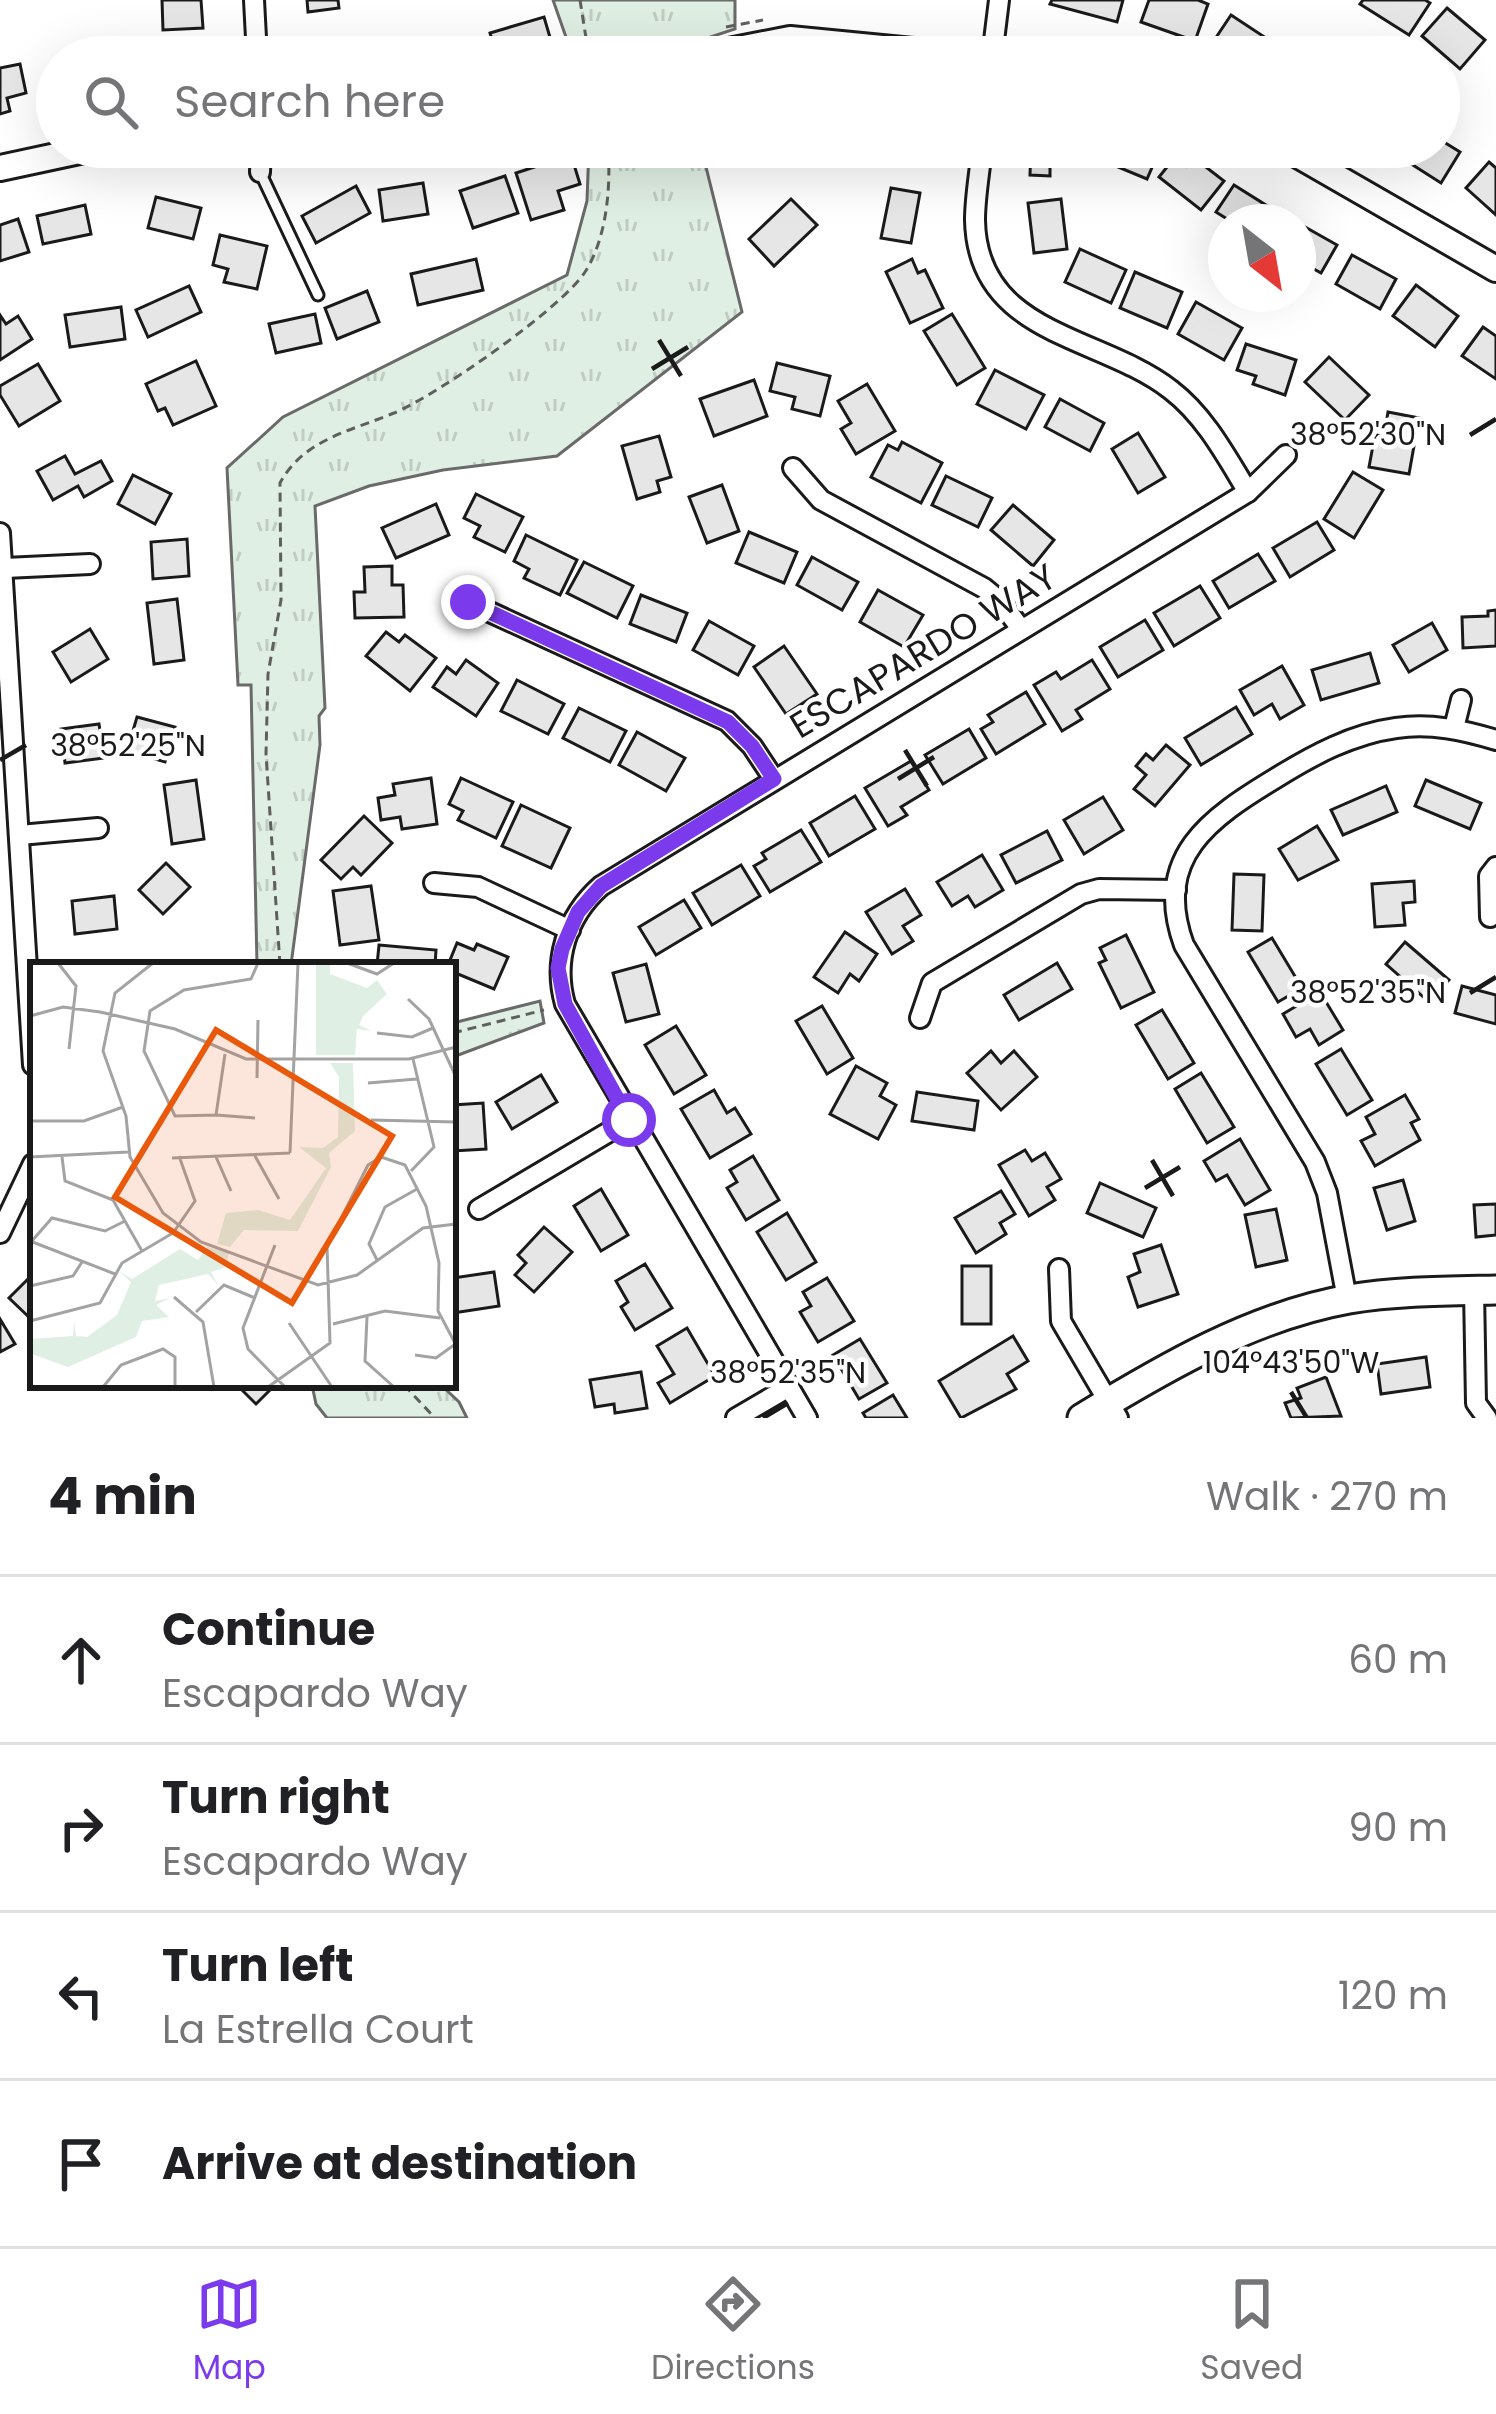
<!DOCTYPE html>
<meta charset="utf-8">
<style>
:root{--surface:#fff;--page:#f6f6f6;--text:#202124;--muted:#757577;--line:#e0e0e0;--accent:#7c3aed}
body{margin:0;font-family:Poppins,sans-serif;background:var(--page);color:var(--text)}
.compass{position:absolute;left:1208px;top:204px;width:108px;height:108px;border-radius:50%;background:var(--surface);box-shadow:0 12px 48px #0002;rotate:149deg}
.stop{position:absolute;width:36px;height:36px;margin:-27px;border:9px solid #7c3aed;border-radius:50%;background:#fff}
.stop.end{background:#7c3aed;border-color:#fff;box-shadow:0 3px 12px #0008}
.list{margin:0;padding:0;list-style:none}
h2{display:flex;justify-content:space-between;align-items:center;height:156px;margin:0;padding:0 48px;font-size:51px}
h2 small{font-size:39px;font-weight:400;color:var(--muted)}
.list li{display:grid;grid-template-columns:78px 1fr auto;gap:36px;align-items:center;box-sizing:border-box;height:168px;padding:0 48px;border-top:3px solid var(--line)}
.list b{display:block;font-size:45px;white-space:nowrap}
.list p{margin:0;font-size:39px;white-space:nowrap;color:var(--muted)}
.list em{font-size:39px;font-style:normal;color:var(--muted)}
.icon{flex:none;width:66px;height:66px;fill:none;stroke:currentColor;stroke-width:2;stroke-linecap:round;stroke-linejoin:round}
.map{position:relative;flex:none;width:1496px;height:1418px;overflow:hidden}
.search{position:absolute;background:var(--surface);box-shadow:0 12px 48px #0002;left:36px;right:36px;top:36px;height:132px;display:flex;align-items:center;gap:30px;box-sizing:border-box;padding:0 42px;border-radius:66px;color:var(--muted);font-size:45px}
.sheet{height:828px;background:var(--surface)}
nav{display:flex;justify-content:space-around;align-items:center;box-sizing:border-box;height:168px;border-top:3px solid var(--line);background:var(--surface);font-size:33px;color:var(--muted)}
nav a{display:grid;justify-items:center;gap:6px}
nav .on{color:var(--accent)}
.map>svg:first-child{display:block}
.park{fill:url(#park-tufts);stroke:#6a6a6a;stroke-width:3}
.building{fill:#e6e6e6;stroke:#1a1a1a;stroke-width:3}
.lines{fill:none;stroke-linecap:round;stroke-linejoin:round}
.service-casing{stroke:#1a1a1a;stroke-width:15}
.minor-casing{stroke:#1a1a1a;stroke-width:24}
.tertiary-casing{stroke:#1a1a1a;stroke-width:30}
.secondary-casing{stroke:#1a1a1a;stroke-width:33}
.path{stroke:#5f5f5f;stroke-width:3;stroke-dasharray:9 6;stroke-linecap:butt}
.service{stroke:#fff;stroke-width:9}
.minor{stroke:#fff;stroke-width:18}
.tertiary{stroke:#fff;stroke-width:24}
.secondary{stroke:#fff;stroke-width:27}
.route{stroke:#7c3aed;stroke-width:15}
.ticks{fill:none;stroke:#1a1a1a;stroke-width:4.5}
.labels{text-anchor:middle;dominant-baseline:central;stroke-width:9;stroke-linejoin:round;paint-order:stroke}
.street-label{font-size:36px;fill:#1a1a1a;stroke:#fff}
.inset-road{fill:none;stroke:#a3a3a3;stroke-width:3}
.view{fill:#e8590c;fill-opacity:0.15;stroke:#e8590c;stroke-width:6}
.inset-edge{fill:none;stroke:#1a1a1a;stroke-width:6}
.ticks-label{font-size:30px;text-anchor:middle;fill:#1a1a1a;stroke:#fff;stroke-width:9;stroke-linejoin:round;paint-order:stroke}
</style>
<div class="map">
<svg width="1496" height="1418" viewBox="0 0 1496 1418">
<defs>
<pattern id="park-tufts" width="24" height="20" patternUnits="userSpaceOnUse" patternTransform="scale(3)"><rect width="24" height="20" fill="#e0efe3"/><path d="M3 7l-1-3M5 7V3M7 7l1-3M15 17l-1-3M17 17v-4M19 17l1-3" fill="none" stroke="#c0ccc2"/></pattern>
</defs>
<rect width="100%" height="100%" fill="#fff"/>
<g class="park">
<polygon points="553,0 735,0 735,29 650,57 573,57"/>
<polygon points="589,147 701,147 742,312 557,456 443,470 369,486 315,506 325,708 319,716 320,745 291,965 257,965 251,685 238,685 227,468 283,417 567,275 587,201"/>
<polygon points="540,1001 544,1023 453,1057 453,1023"/>
<polygon points="312,1385 441,1385 459,1402 467,1418 327,1418 316,1404"/>
</g>
<g class="building">
<polygon points="162,0 201,0 203,28 163,30"/>
<polygon points="307,0 338,0 339,8 308,12"/>
<polygon points="1052,0 1123,0 1117,22 1050,4"/>
<polygon points="1149,0 1198,0 1208,4 1195,41 1141,22"/>
<polygon points="1363,0 1425,0 1430,3 1409,35 1360,4"/>
<polygon points="1447,8 1485,40 1460,69 1422,36"/>
<polygon points="1231,15 1275,44 1266,57 1225,57 1230,49 1215,39"/>
<polygon points="544,17 554,51 534,57 497,57 490,33"/>
<polygon points="397,38 397,46 419,45 419,57 368,57 368,39"/>
<polygon points="480,40 482,57 434,57 433,48"/>
<polygon points="198,44 199,57 161,57 160,46"/>
<polygon points="355,49 355,57 306,57 305,53"/>
<polygon points="20,64 26,93 7,98 10,111 0,114 0,68"/>
<polygon points="1439,139 1460,152 1441,183 1394,153 1398,147 1439,147"/>
<polygon points="1031,147 1093,147 1092,164 1050,163 1050,176 1030,175"/>
<polygon points="1106,147 1156,147 1160,149 1147,179 1101,160"/>
<polygon points="571,155 580,184 558,191 564,210 531,220 516,173"/>
<polygon points="1175,157 1186,166 1193,157 1224,181 1201,210 1159,177"/>
<polygon points="1489,162 1496,168 1496,215 1466,188"/>
<polygon points="505,176 518,213 473,228 460,191"/>
<polygon points="423,183 428,214 383,221 379,190"/>
<polygon points="1234,185 1277,212 1271,222 1232,222 1216,212"/>
<polygon points="356,186 370,213 316,243 302,216"/>
<polygon points="891,188 920,193 911,243 881,238"/>
<polygon points="156,197 201,208 193,239 148,228"/>
<polygon points="791,199 817,225 774,266 749,239"/>
<polygon points="1061,199 1067,249 1034,253 1028,203"/>
<polygon points="85,205 91,234 43,244 37,216"/>
<polygon points="18,219 29,252 0,261 0,225"/>
<polygon points="1298,223 1337,245 1321,273 1298,260"/>
<polygon points="220,235 267,246 257,289 224,282 228,269 213,265"/>
<polygon points="1080,249 1126,270 1111,303 1065,282"/>
<polygon points="1352,255 1396,279 1380,309 1336,284"/>
<polygon points="476,259 483,290 418,305 411,274"/>
<polygon points="912,259 918,273 925,270 943,308 910,323 886,272"/>
<polygon points="1135,272 1182,292 1167,328 1120,308"/>
<polygon points="1416,285 1458,316 1435,347 1393,316"/>
<polygon points="189,286 201,312 148,337 136,310"/>
<polygon points="367,291 379,322 337,339 325,308"/>
<polygon points="1196,302 1242,328 1224,360 1178,334"/>
<polygon points="121,307 125,339 70,347 65,315"/>
<polygon points="315,314 321,343 276,353 269,324"/>
<polygon points="952,314 985,368 957,385 924,331"/>
<polygon points="0,315 6,324 18,316 32,339 0,360"/>
<polygon points="1483,327 1496,336 1496,379 1462,356"/>
<polygon points="1246,344 1296,360 1285,395 1253,384 1256,376 1237,370"/>
<polygon points="1329,357 1369,395 1345,420 1305,382"/>
<polygon points="196,361 216,406 173,425 165,408 158,411 146,384"/>
<polygon points="777,363 830,376 820,416 792,409 795,397 770,391"/>
<polygon points="38,364 60,401 19,426 0,395 0,386"/>
<polygon points="995,370 1044,395 1026,429 977,404"/>
<polygon points="754,380 767,416 714,436 700,399"/>
<polygon points="867,384 895,431 856,454 841,429 851,423 838,401"/>
<polygon points="1060,399 1104,423 1090,451 1045,427"/>
<polygon points="1388,412 1419,418 1409,474 1369,467 1375,435 1384,436"/>
<polygon points="1138,433 1165,477 1138,493 1112,449"/>
<polygon points="659,436 671,477 657,481 660,492 637,499 622,446"/>
<polygon points="902,442 942,463 921,503 871,477 888,445 898,450"/>
<polygon points="65,456 75,474 101,461 112,481 84,497 78,486 53,500 37,471"/>
<polygon points="1353,472 1383,490 1354,538 1324,519"/>
<polygon points="133,475 171,494 155,524 118,504"/>
<polygon points="946,476 992,498 978,527 932,505"/>
<polygon points="722,485 739,531 707,543 689,497"/>
<polygon points="476,494 523,517 505,552 474,537 480,526 464,518"/>
<polygon points="436,504 449,535 396,558 382,528"/>
<polygon points="1013,505 1054,540 1033,566 991,530"/>
<polygon points="1317,522 1334,550 1290,577 1273,548"/>
<polygon points="749,532 797,552 784,583 736,563"/>
<polygon points="526,535 577,560 560,595 524,578 529,569 514,561"/>
<polygon points="187,539 189,576 153,579 151,542"/>
<polygon points="1258,554 1275,581 1229,608 1213,581"/>
<polygon points="812,557 858,582 842,610 797,585"/>
<polygon points="584,562 633,586 617,618 567,593"/>
<polygon points="392,566 392,585 403,585 404,617 355,618 354,592 365,592 364,567"/>
<polygon points="1200,586 1220,618 1174,646 1154,613"/>
<polygon points="878,590 923,615 904,647 860,622"/>
<polygon points="641,595 687,613 676,642 630,624"/>
<polygon points="177,599 184,660 154,664 147,603"/>
<polygon points="1496,610 1496,646 1463,648 1462,617 1488,616 1488,611"/>
<polygon points="1145,620 1163,650 1118,677 1100,647"/>
<polygon points="709,621 754,646 738,675 693,650"/>
<polygon points="1432,623 1447,650 1409,672 1393,645"/>
<polygon points="90,629 108,659 71,682 53,652"/>
<polygon points="386,632 399,642 405,635 436,658 410,691 366,656"/>
<polygon points="784,646 817,694 786,714 754,667"/>
<polygon points="1370,653 1379,683 1321,700 1312,670"/>
<polygon points="466,660 498,683 476,716 433,687 447,667 456,674"/>
<polygon points="1092,660 1110,689 1076,710 1082,719 1062,731 1034,685 1056,672 1061,679"/>
<polygon points="1282,666 1304,705 1280,719 1272,704 1254,715 1240,690"/>
<polygon points="517,680 564,704 548,734 501,711"/>
<polygon points="1026,692 1045,724 996,754 981,729 993,722 988,715"/>
<polygon points="1236,707 1252,734 1201,765 1185,738"/>
<polygon points="579,708 626,731 610,762 563,738"/>
<polygon points="137,717 175,727 165,762 127,751"/>
<polygon points="99,724 104,758 65,763 61,729"/>
<polygon points="969,729 986,758 943,784 925,755"/>
<polygon points="637,732 685,758 666,791 619,765"/>
<polygon points="1166,745 1190,765 1155,806 1134,789 1146,775 1136,766 1146,754 1153,760"/>
<polygon points="911,761 929,790 901,807 907,815 888,826 865,788"/>
<polygon points="431,778 437,824 402,829 400,817 381,820 378,798 395,795 393,784"/>
<polygon points="461,778 513,802 496,838 458,820 463,811 449,804"/>
<polygon points="196,780 204,839 172,844 164,785"/>
<polygon points="1426,780 1481,803 1470,829 1415,806"/>
<polygon points="1386,786 1397,812 1343,835 1331,810"/>
<polygon points="855,796 875,829 829,856 810,823"/>
<polygon points="1103,797 1123,830 1084,854 1064,820"/>
<polygon points="521,805 570,828 551,868 502,846"/>
<polygon points="364,816 392,843 361,875 353,867 341,879 321,860"/>
<polygon points="1317,826 1338,860 1298,880 1279,849"/>
<polygon points="801,830 821,862 770,892 754,866 766,859 762,853"/>
<polygon points="1047,831 1062,860 1016,883 1001,855"/>
<polygon points="982,855 1003,890 975,907 968,896 952,906 937,882"/>
<polygon points="166,863 190,887 163,914 139,890"/>
<polygon points="741,865 760,896 712,925 693,893"/>
<polygon points="1234,874 1264,875 1262,931 1232,930"/>
<polygon points="1414,881 1415,902 1403,903 1405,925 1375,927 1372,884"/>
<polygon points="371,886 379,940 340,945 333,891"/>
<polygon points="905,889 921,915 903,926 913,941 892,954 866,912"/>
<polygon points="114,896 117,929 75,934 72,901"/>
<polygon points="684,900 701,928 656,955 639,927"/>
<polygon points="845,932 877,954 859,981 850,974 838,993 814,977"/>
<polygon points="1126,935 1154,992 1121,1008 1099,963 1106,960 1100,948"/>
<polygon points="1272,938 1302,988 1278,1002 1248,952"/>
<polygon points="1405,942 1449,980 1429,1002 1386,964"/>
<polygon points="457,943 474,950 477,944 508,957 494,989 453,972 453,965 448,965"/>
<polygon points="379,945 436,950 435,965 377,965"/>
<polygon points="1057,963 1072,989 1019,1020 1004,995"/>
<polygon points="646,964 659,1014 626,1022 613,973"/>
<polygon points="1462,986 1496,995 1496,1024 1455,1013"/>
<polygon points="1320,992 1343,1030 1319,1045 1310,1029 1296,1037 1283,1014"/>
<polygon points="822,1006 853,1058 827,1074 796,1021"/>
<polygon points="1162,1010 1194,1063 1168,1079 1136,1025"/>
<polygon points="676,1026 706,1075 674,1094 645,1045"/>
<polygon points="1341,1049 1372,1100 1347,1115 1316,1064"/>
<polygon points="991,1051 1001,1063 1014,1051 1037,1077 1001,1110 967,1073"/>
<polygon points="856,1066 887,1083 880,1096 896,1105 878,1139 830,1114"/>
<polygon points="1201,1073 1234,1127 1207,1143 1175,1089"/>
<polygon points="541,1075 557,1102 512,1129 496,1102"/>
<polygon points="714,1090 727,1113 735,1108 751,1134 710,1158 681,1109"/>
<polygon points="917,1092 978,1101 974,1130 912,1121"/>
<polygon points="1405,1095 1419,1119 1411,1123 1420,1140 1375,1166 1361,1141 1375,1134 1366,1117"/>
<polygon points="483,1103 486,1149 453,1151 453,1105"/>
<polygon points="1240,1139 1270,1190 1245,1205 1227,1175 1216,1181 1204,1161"/>
<polygon points="1025,1150 1032,1161 1045,1153 1061,1179 1047,1187 1055,1200 1029,1216 999,1165"/>
<polygon points="753,1156 779,1200 746,1220 727,1188 737,1182 730,1170"/>
<polygon points="1403,1180 1415,1221 1387,1230 1374,1188"/>
<polygon points="1100,1183 1156,1208 1143,1237 1087,1213"/>
<polygon points="601,1189 628,1235 601,1251 574,1206"/>
<polygon points="1001,1191 1015,1214 1000,1223 1006,1234 976,1253 955,1218"/>
<polygon points="1496,1204 1496,1235 1476,1237 1474,1205"/>
<polygon points="1276,1209 1287,1260 1256,1267 1245,1215"/>
<polygon points="787,1213 816,1262 786,1280 757,1232"/>
<polygon points="544,1227 572,1252 534,1292 515,1275 526,1263 518,1255"/>
<polygon points="1161,1245 1178,1294 1138,1307 1128,1277 1140,1272 1134,1254"/>
<polygon points="645,1264 672,1308 635,1330 621,1307 628,1302 616,1281"/>
<rect x="962" y="1266" width="29" height="58"/>
<polygon points="494,1272 499,1306 453,1313 453,1278"/>
<polygon points="33,1274 33,1321 9,1298"/>
<polygon points="827,1278 854,1321 818,1342 800,1312 811,1306 803,1292"/>
<polygon points="0,1319 15,1344 0,1352"/>
<polygon points="687,1328 715,1376 670,1403 658,1383 674,1374 657,1346"/>
<polygon points="1013,1336 1028,1361 1007,1374 1016,1389 961,1418 939,1381"/>
<polygon points="860,1339 887,1383 859,1399 833,1355"/>
<polygon points="1426,1357 1430,1387 1381,1394 1377,1364"/>
<polygon points="641,1372 647,1408 615,1413 614,1404 595,1407 590,1380"/>
<polygon points="1326,1377 1341,1416 1291,1418 1285,1403 1301,1398 1297,1388"/>
<polygon points="237,1385 275,1385 256,1404"/>
<polygon points="893,1395 907,1418 866,1418 863,1413"/>
</g>
<g class="lines">
<g class="service-casing">
<polyline id="service" points="260,172 318,295"/>
</g>
<g class="minor-casing">
<g id="minor">
<polyline points="254,0 257,57"/>
<polyline points="992,57 999,0"/>
<path d="M982,147C980,171 975,196 975,220C977,336 1101,335 1171,390C1205,416 1226,456 1248,492"/>
<polyline points="260,172 261,147"/>
<polyline points="793,468 821,500 984,588 1001,602 1021,629"/>
<polyline points="0,533 33,1065"/>
<polyline points="5,568 90,564"/>
<polyline points="468,602 727,721 752,746 774,779"/>
<polyline points="1454,728 1461,700"/>
<polyline points="20,835 98,828"/>
<polyline points="434,883 478,887 570,930"/>
<polyline points="1490,917 1489,876 1496,867"/>
<polyline points="920,1018 932,983 1081,894 1099,889 1176,890"/>
<polyline points="479,1209 629,1120"/>
<polyline points="0,1233 33,1164"/>
<polyline points="1059,1269 1061,1321 1118,1418"/>
<polyline points="1474,1290 1476,1403 1487,1418"/>
<path d="M1347,1299L1327,1193L1315,1162L1184,945C1152,857 1210,818 1276,778C1313,755 1352,734 1396,728C1431,723 1463,730 1496,740"/>
<polyline points="736,1418 789,1387"/>
<path d="M807,1418L565,1004C553,961 566,917 601,886L1248,492L1286,455"/>
</g>
</g>
<g class="tertiary-casing">
<g id="tertiary">
<polyline points="698,57 790,39 974,57"/>
<polyline points="1284,147 1496,269"/>
<polyline points="0,168 98,147"/>
</g>
</g>
<g class="secondary-casing">
<path id="secondary" d="M1082,1418C1164,1368 1253,1316 1349,1299C1397,1291 1448,1291 1496,1290"/>
</g>
<g class="path">
<polyline points="580,0 589,57"/>
<polyline points="726,27 763,20"/>
<polyline points="633,57 682,41"/>
<path d="M280,965L266,754L268,674L281,600L280,483C304,439 351,431 394,413C437,395 561,309 585,272C607,238 611,186 608,147"/>
<polyline points="453,1033 544,1010"/>
<polyline points="404,1385 435,1418"/>
</g>
<use href="#service" class="service"/>
<use href="#minor" class="minor"/>
<use href="#tertiary" class="tertiary"/>
<use href="#secondary" class="secondary"/>
</g>
<g class="lines">
<polyline class="route" points="468,602 728,722 752,746 774,779 601,886 578,912 562,949 558,968 565,1004 629,1120"/>
</g>
<path class="ticks" d="M659,340L681,376M652,369L688,347M1470,435L1496,419M905,750L927,786M0,760L26,745M898,779L934,757M1470,993L1496,977M1152,1160L1173,1196M1145,1188L1180,1167M1291,1392L1307,1418M763,1418L788,1403"/>
<g class="labels">
<g class="street-label">
<text transform="translate(923 651) rotate(-31)">ESCAPARDO WAY</text>
</g>
</g>
<g transform="translate(30 962)">
<rect width="426" height="426" fill="#fff"/>
<path d="M286,1H300V12L337,26L347,18L357,32L333,54L329,63L342,69L327,67L325,93H286ZM300,101H323L325,169L299,191L301,205L268,269L214,268L200,285L187,282L196,251L228,248L260,258L296,206L269,185L293,186L308,175L309,115ZM177,285L199,290L196,305L181,310L188,323L178,312L129,323L125,339L140,336L126,343L139,355L112,359L106,375L38,405L2,392L0,377L43,374L44,360L46,374L57,375L87,353L101,320L89,309L102,317L150,287L168,298Z" fill="#e0efe3"/>
<path class="inset-road" d="M28,1L46,24L39,87M123,1L85,31L73,89L96,154L100,195L133,251L171,280L288,323L327,313L393,266L426,262M317,1L347,12L364,1M378,37L399,57L426,115M0,54L33,45L70,50L145,67L216,97H379L426,85M347,71L382,75L403,66M195,92L186,153L145,154L114,89L120,49L154,28L221,17L228,1M227,116L228,58M338,121L387,117M186,153L225,156M341,158L426,160M0,159H54L93,145M260,191L268,1M225,194L249,237M0,195L98,190M32,195L35,219L83,238L112,289M186,195L201,229M142,196L260,191M381,209L404,185L383,97M0,279L85,312M1,280L22,256L75,269L95,259M245,283L213,366L218,387L255,425M347,298L339,282L355,245L387,227M0,324L43,314L52,300M144,335L173,360L184,425M166,350L194,323L225,336M337,355L335,399L364,425M0,359L70,341L92,301L143,271L165,239L149,194M259,361L302,425M303,362L355,349L410,356M385,393L406,396L424,383M73,425L91,403L133,387L145,395V425M238,425L300,381L297,284L338,203L351,195L375,203L396,244L409,301L408,349L426,383"/>
<path class="view" d="M186,68L362,174L262,341L85,235Z"/>
<rect width="426" height="426" class="inset-edge"/>
</g>
<g class="ticks-label">
<text x="1368" y="445">38°52'30"N</text>
<text x="128" y="756">38°52'25"N</text>
<text x="1368" y="1003">38°52'35"N</text>
<text x="1291" y="1373">104°43'50"W</text>
<text x="788" y="1383">38°52'35"N</text>
</g>
</svg>
<svg class="compass" viewBox="-18 -18 36 36"><path d="M0-13l5 13h-10z" fill="#e53935"/><path d="M0 13l5-13h-10z" fill="#757577"/></svg>
<div class="stop" style="left:629px;top:1120px"></div>
<div class="stop end" style="left:468px;top:602px"></div>
<div class="search"><svg class="icon" aria-label="search" viewBox="0 0 24 24"><circle cx="10" cy="10" r="6"/><path d="M15 15l6 6"/></svg>Search here</div>
</div>
<section class="sheet">
<h2>4 min<small>Walk · 270 m</small></h2>
<ul class="list">
<li><svg class="icon" aria-label="ahead" viewBox="0 0 24 24"><path d="M12 20V5M6 11l6-6 6 6"/></svg><div><b>Continue</b><p>Escapardo Way</p></div><em>60 m</em></li>
<li><svg class="icon" aria-label="right" viewBox="0 0 24 24"><path d="M7 20v-9h11M14 6l5 5-5 5"/></svg><div><b>Turn right</b><p>Escapardo Way</p></div><em>90 m</em></li>
<li><svg class="icon" aria-label="left" viewBox="0 0 24 24"><path d="M17 20v-9H6M10 6l-5 5 5 5"/></svg><div><b>Turn left</b><p>La Estrella Court</p></div><em>120 m</em></li>
<li><svg class="icon" aria-label="arrive" viewBox="0 0 24 24"><path d="M6 21V4h12l-3 4 3 4H6"/></svg><div><b>Arrive at destination</b></div></li>
</ul>
</section>
<nav>
<a class="on"><svg class="icon" aria-label="map" viewBox="0 0 24 24"><path d="M3 6l6-2 6 2 6-2v14l-6 2-6-2-6 2zM9 4v14M15 6v14"/></svg>Map</a>
<a><svg class="icon" aria-label="directions" viewBox="0 0 24 24"><path d="M12 3l9 9-9 9-9-9zM9 14v-3h6M13 9l2 2-2 2"/></svg>Directions</a>
<a><svg class="icon" aria-label="saved" viewBox="0 0 24 24"><path d="M7 4h10v16l-5-4-5 4z"/></svg>Saved</a>
</nav>
